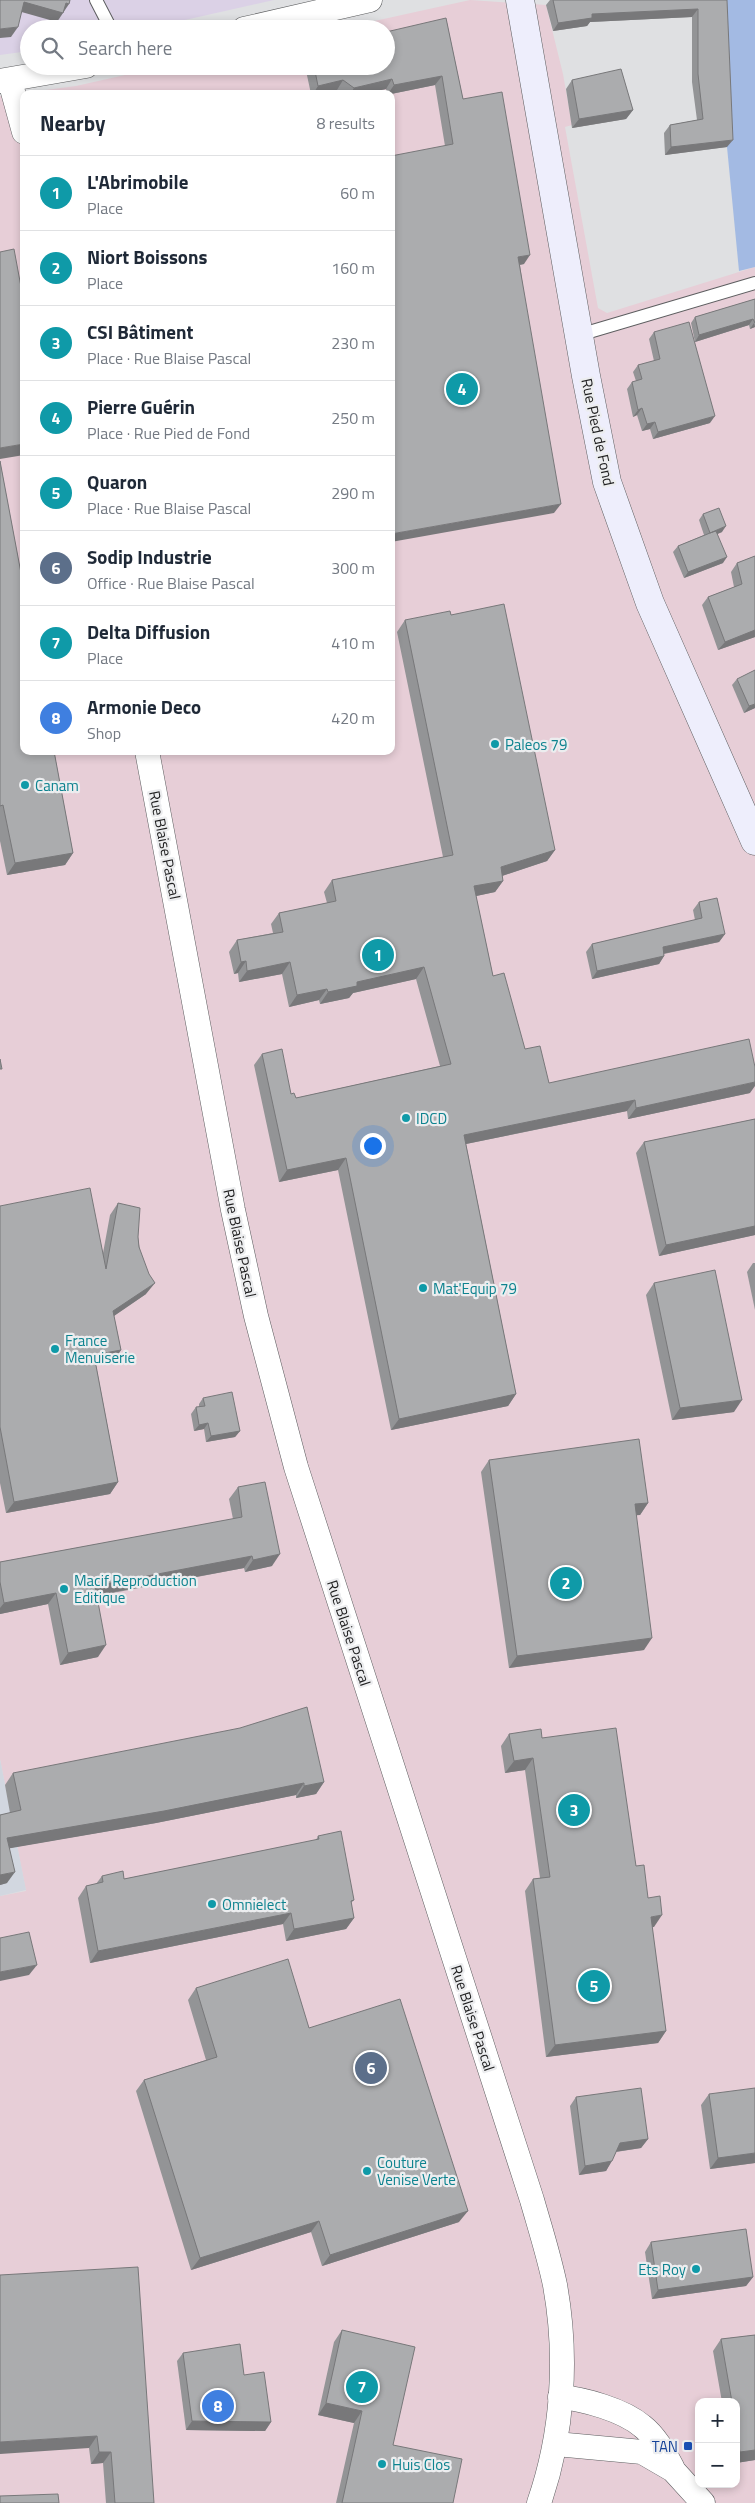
<!DOCTYPE html>
<meta charset="utf-8">
<style>
:root{--surface:#fff;--page:#f2f2f3;--text:#1f2937;--muted:#747a83;--line:#e0e1e3;--accent:#d93025}
body{margin:0;font-family:"Titillium Web",sans-serif;background:var(--page);color:var(--text)}
.controls{position:absolute;right:15px;bottom:15px;display:grid;overflow:hidden;border-radius:10px;box-shadow:0 2px 8px #0003}
.controls button{width:45px;height:45px;display:grid;place-items:center;padding:0;border:0;border-bottom:1px solid var(--line);background:var(--surface);color:var(--text);font:25px sans-serif}
.you{position:absolute;left:372px;top:1145px;width:18px;height:18px;margin:-12px;border:4px solid #fff;border-radius:50%;background:#1a73e8;box-shadow:0 0 0 8px #1a73e833}
.badge{display:grid;place-items:center;width:32px;height:32px;border-radius:50%;background:var(--accent);color:#fff;font-size:16px;font-weight:700}
.pin{position:absolute;translate:-50% -50%;border:2px solid #fff;box-shadow:0 1px 5px #0006}
.list{margin:0;padding:0;list-style:none}
h2{display:flex;justify-content:space-between;align-items:center;height:65px;margin:0;padding:0 20px;font-size:21px}
h2 small{font-size:16px;font-weight:400;color:var(--muted)}
.list li{display:grid;grid-template-columns:32px 1fr auto;gap:15px;align-items:center;box-sizing:border-box;height:75px;padding:0 20px;border-top:1px solid var(--line)}
.list b{display:block;font-size:19px;white-space:nowrap}
.list p{margin:0;font-size:16px;white-space:nowrap;color:var(--muted)}
.list em{font-size:16px;font-style:normal;color:var(--muted)}
.icon{flex:none;width:28px;height:28px;fill:none;stroke:currentColor;stroke-width:2;stroke-linecap:round;stroke-linejoin:round}
.map{position:relative;flex:none;width:755px;height:2503px;overflow:hidden}
.search{position:absolute;background:var(--surface);box-shadow:0 2px 8px #0003;left:20px;top:20px;width:375px;height:55px;display:flex;align-items:center;gap:12px;box-sizing:border-box;padding:0 18px;border-radius:28px;color:var(--muted);font-size:19px}
.panel{position:absolute;background:var(--surface);box-shadow:0 2px 8px #0003;left:20px;top:90px;width:375px;height:665px;border-radius:10px}
.map>svg:first-child{display:block}
.commercial{fill:#dbd1e6}
.industrial{fill:#e7ced7;fill-rule:evenodd}
.built{fill:#d2d7e0}
.green{fill:#a3bae3}
.lines{fill:none;stroke-linecap:round;stroke-linejoin:round}
.service-casing{stroke:#5d5e60;stroke-width:14}
.minor-casing{stroke:#5d5e60;stroke-width:25}
.secondary-casing{stroke:#5d5e60;stroke-width:29}
.service{stroke:#fff;stroke-width:12}
.minor{stroke:#fff;stroke-width:24}
.secondary{stroke:#eeeefc;stroke-width:28}
.wall{fill:#939496}
.shaded-wall{fill:#78787a}
.building{fill:#abacae;stroke:#78787a}
.culture-dot{fill:#0f9aa8;stroke:#ecedef;stroke-width:2}
.transit-dot{fill:#1a4fb4;stroke:#ecedef;stroke-width:2}
.labels{text-anchor:middle;dominant-baseline:central;stroke-width:4.5;stroke-linejoin:round;paint-order:stroke}
.street-label{font-size:15px;fill:#1e1e1f;stroke:#ecedef}
.culture-label{font-size:15px;fill:#0d838f;stroke:#ecedef;text-anchor:start}
.transit-label{font-size:15px;fill:#164399;stroke:#ecedef;text-anchor:end}
</style>
<div class="map">
<svg width="755" height="2503" viewBox="0 0 755 2503">
<rect width="100%" height="100%" fill="#dfe0e2"/>
<polygon class="commercial" points="0,0 274,0 145,29 29,29 29,51 0,55"/>
<path class="industrial" d="M470,0L546,5L563,74L572,125L565,127L598,308L607,313L755,267V2503H0V1896L26,1891L0,1759V96L76,86L165,66H386V29H338ZM24,94H391V751H24ZM699,2402H736V2484H699Z"/>
<polygon class="built" points="0,1759 26,1890 0,1896"/>
<polygon class="green" points="721,0 755,0 755,267 739,271 727,147"/>
<g class="lines">
<g class="service-casing">
<g id="service">
<polyline points="96,0 111,29"/>
<polyline points="579,335 755,283"/>
</g>
</g>
<g class="minor-casing">
<g id="minor">
<polyline points="244,29 370,0"/>
<polyline points="0,81 86,66"/>
<polyline points="10,81 24,132"/>
<path d="M147,751L233,1210L256,1316L296,1467L532,2200C540,2228 549,2256 555,2285C568,2357 563,2434 539,2503"/>
<path d="M560,2397C584,2399 623,2410 642,2426C655,2436 664,2452 672,2467"/>
<polyline points="556,2444 642,2452 673,2470 703,2503"/>
</g>
</g>
<g class="secondary-casing">
<polyline id="secondary" points="520,0 586,376 607,482 650,603 755,841"/>
</g>
<use href="#service" class="service"/>
<use href="#minor" class="minor"/>
<use href="#secondary" class="secondary"/>
</g>
<g class="wall">
<polygon points="550,0 727,0 727,147 665,155 664,133 670,125 697,120 692,82 692,17 590,22 587,26 553,31 546,5"/>
<polygon points="446,18 463,99 524,264 520,265 554,513 445,146 435,85 391,94 387,94 386,89 362,94 343,94 337,90 320,94 311,94 305,66 386,66"/>
<polygon points="572,80 633,110 626,119 572,128 566,89"/>
<polygon points="755,299 755,327 750,329 749,325 695,342 691,323 695,317"/>
<polygon points="654,332 710,423 653,439 650,429 642,431 637,415 633,417 627,389 632,382 636,381 633,372 638,365 654,361 649,339"/>
<polygon points="0,461 73,853 65,865 7,875 0,841"/>
<polygon points="703,514 722,532 717,534 723,563 684,578 673,552 678,546 704,535 699,520"/>
<polygon points="755,556 755,637 718,650 702,605 708,597 734,587 731,572 737,563"/>
<polygon points="405,620 555,850 547,861 502,876 503,881 495,892 476,896 493,976 525,1049 549,1083 750,1093 628,1119 627,1111 466,1144 516,1394 508,1406 391,1430 338,1170 279,1182 254,1065 262,1054 291,1094 296,1098 440,1066 416,979 353,993 349,998 320,1004 319,1000 289,1007 282,974 239,982 238,973 234,974 229,952 237,940 273,933 271,924 279,913 327,903 324,892 332,880 443,857 397,632"/>
<polygon points="737,679 755,708 744,713 732,685"/>
<polygon points="699,902 725,934 719,942 664,954 664,956 659,964 592,979 586,952 592,944 695,920 693,910"/>
<polygon points="755,1119 755,1235 659,1256 636,1153 644,1142"/>
<polygon points="118,1203 138,1237 146,1294 114,1316 121,1350 113,1362 96,1365 118,1482 110,1494 6,1513 0,1483 0,1206 103,1253 110,1215"/>
<polygon points="753,1263 755,1263 755,1310 747,1272"/>
<polygon points="654,1283 734,1412 672,1420 646,1295"/>
<polygon points="203,1398 240,1431 235,1437 206,1442 204,1429 194,1431 191,1414 196,1407 199,1407 199,1404"/>
<polygon points="489,1460 648,1503 640,1515 636,1515 644,1650 509,1668 481,1472"/>
<polygon points="238,1487 272,1566 245,1572 244,1568 97,1596 98,1657 60,1665 48,1604 0,1614 0,1562 233,1519 229,1499"/>
<polygon points="509,1734 542,1738 636,1866 648,1898 654,1927 652,1927 666,2031 658,2043 546,2057 525,1891 533,1879 540,1878 525,1770 505,1773 501,1746"/>
<polygon points="13,1773 324,1782 316,1794 296,1798 296,1795 156,1823 9,1848 7,1883 0,1885 0,1815 10,1813 5,1785"/>
<polygon points="318,1836 354,1900 351,1903 354,1918 346,1929 286,1941 283,1924 90,1963 78,1898 86,1886 96,1884 102,1876 124,1879 316,1840"/>
<polygon points="196,1988 309,2028 459,2222 322,2266 311,2232 191,2270 136,2091 144,2080 206,2060 188,2000"/>
<polygon points="709,2094 755,2163 710,2169 701,2105"/>
<polygon points="576,2097 648,2139 641,2148 616,2152 606,2171 579,2175 570,2106"/>
<polygon points="651,2242 753,2277 746,2286 652,2299 645,2252"/>
<polygon points="0,2275 154,2503 106,2503 103,2463 91,2464 89,2448"/>
<polygon points="342,2330 393,2445 453,2503 336,2503 354,2423 318,2415 334,2342"/>
<polygon points="755,2335 755,2460 736,2463 736,2402 722,2402 713,2351 721,2339"/>
<polygon points="183,2353 271,2422 265,2431 186,2430 177,2361"/>
</g>
<g class="shaded-wall">
<polygon points="24,2 66,3 69,4 57,22 18,11"/>
<polygon points="698,9 692,17 590,22 587,26 553,31 558,23 592,14"/>
<polygon points="18,27 11,37 0,38 0,29"/>
<polygon points="442,76 435,85 391,94 388,94 394,85"/>
<polygon points="392,79 386,89 362,94 350,94 354,88"/>
<polygon points="343,80 337,90 320,94 313,94 318,86"/>
<polygon points="633,110 626,119 572,128 579,119"/>
<polygon points="733,140 727,147 665,155 671,147"/>
<polygon points="530,255 524,264 512,266 518,257"/>
<polygon points="753,319 749,325 695,342 699,335"/>
<polygon points="754,323 755,327 750,329"/>
<polygon points="642,408 637,415 633,417 638,410"/>
<polygon points="715,416 710,423 653,439 658,432"/>
<polygon points="655,422 650,429 642,431 647,424"/>
<polygon points="24,444 24,455 0,459 0,448"/>
<polygon points="561,504 554,513 391,542 391,534"/>
<polygon points="726,526 722,532 706,539 710,533"/>
<polygon points="727,557 723,563 684,578 688,572"/>
<polygon points="755,630 755,637 718,650 725,642"/>
<polygon points="755,704 755,708 744,713 749,706"/>
<polygon points="555,850 547,861 493,879 501,867"/>
<polygon points="73,853 65,865 7,875 15,863"/>
<polygon points="503,881 495,892 467,898 474,886"/>
<polygon points="725,934 719,942 657,955 663,947"/>
<polygon points="664,956 659,964 592,979 597,971"/>
<polygon points="246,961 238,973 234,974 241,962"/>
<polygon points="290,962 282,974 239,982 247,971"/>
<polygon points="424,967 416,979 353,993 349,998 320,1004 328,992 357,982"/>
<polygon points="327,989 319,1000 289,1007 297,995"/>
<polygon points="755,1082 755,1086 750,1093 628,1119 636,1108"/>
<polygon points="635,1100 627,1111 456,1146 464,1135"/>
<polygon points="346,1158 338,1170 279,1182 287,1170"/>
<polygon points="755,1226 755,1235 659,1256 666,1245"/>
<polygon points="155,1283 146,1294 105,1322 113,1311"/>
<polygon points="121,1350 113,1362 86,1367 94,1355"/>
<polygon points="516,1394 508,1406 391,1430 399,1419"/>
<polygon points="742,1400 734,1412 672,1420 680,1408"/>
<polygon points="208,1423 204,1429 194,1431 199,1425"/>
<polygon points="240,1431 235,1437 206,1442 211,1436"/>
<polygon points="118,1482 110,1494 6,1513 14,1502"/>
<polygon points="648,1503 640,1515 627,1516 635,1504"/>
<polygon points="280,1554 272,1566 245,1572 253,1560"/>
<polygon points="252,1556 244,1568 87,1597 95,1586"/>
<polygon points="56,1593 48,1604 0,1614 0,1608 4,1603"/>
<polygon points="652,1638 644,1650 509,1668 517,1656"/>
<polygon points="106,1645 98,1657 60,1665 68,1653"/>
<polygon points="533,1758 525,1770 505,1773 514,1761"/>
<polygon points="324,1782 316,1794 296,1798 304,1786"/>
<polygon points="304,1783 296,1795 156,1823 0,1850 7,1838"/>
<polygon points="15,1872 7,1883 0,1885 0,1875"/>
<polygon points="291,1913 283,1924 90,1963 98,1951"/>
<polygon points="662,1915 654,1927 643,1928 651,1917"/>
<polygon points="354,1918 346,1929 286,1941 294,1929"/>
<polygon points="37,1965 29,1975 0,1981 0,1972"/>
<polygon points="666,2031 658,2043 546,2057 555,2045"/>
<polygon points="648,2139 641,2148 614,2152 620,2143"/>
<polygon points="755,2153 755,2163 710,2169 718,2158"/>
<polygon points="612,2161 606,2171 579,2175 585,2166"/>
<polygon points="468,2211 459,2222 322,2266 330,2255"/>
<polygon points="319,2221 311,2232 191,2270 200,2258"/>
<polygon points="753,2277 746,2286 652,2299 658,2290"/>
<polygon points="326,2403 362,2411 354,2423 318,2415"/>
<polygon points="192,2421 271,2422 265,2431 186,2430"/>
<polygon points="97,2436 89,2448 0,2454 0,2442"/>
<polygon points="755,2450 755,2460 736,2463 736,2457 740,2452"/>
<polygon points="99,2452 111,2452 103,2463 91,2464"/>
</g>
<g class="building">
<polygon points="0,0 70,0 69,4 66,3 63,13 24,2 18,27 0,29"/>
<polygon points="553,0 727,0 733,140 671,147 670,125 703,119 698,74 698,9 592,14 592,18 558,23"/>
<polygon points="446,18 463,99 502,92 530,255 518,257 561,504 391,534 391,156 453,144 442,76 394,85 392,79 354,88 343,80 318,86 314,66 386,66 386,32"/>
<polygon points="621,69 633,110 579,119 572,80"/>
<polygon points="14,249 24,303 24,444 0,448 0,252"/>
<polygon points="755,299 755,323 753,319 699,335 695,317"/>
<polygon points="689,322 715,416 658,432 655,422 647,424 642,408 638,410 632,382 642,379 638,365 660,359 654,332"/>
<polygon points="0,461 24,589 24,751 54,751 73,853 15,863 3,805 0,806"/>
<polygon points="719,508 726,526 710,533 716,531 727,557 688,572 678,546 710,533 703,514"/>
<polygon points="755,556 755,630 725,642 708,597 742,584 737,563"/>
<polygon points="504,604 555,850 501,867 503,881 474,886 493,976 504,973 525,1049 540,1046 549,1083 749,1039 755,1067 755,1082 636,1108 635,1100 464,1135 516,1394 399,1419 346,1158 287,1170 262,1054 282,1049 291,1094 294,1093 296,1098 451,1064 424,967 357,982 357,986 328,992 327,989 297,995 290,962 247,971 246,961 241,962 237,940 283,932 279,913 336,901 332,880 453,855 405,620 450,611 451,615"/>
<polygon points="755,670 755,704 749,706 737,679"/>
<polygon points="717,898 725,934 663,947 664,956 597,971 592,944 702,918 699,902"/>
<polygon points="0,1059 2,1069 0,1069"/>
<polygon points="755,1119 755,1226 666,1245 644,1142"/>
<polygon points="90,1188 106,1269 118,1203 140,1208 138,1237 139,1247 149,1274 155,1283 113,1311 121,1350 94,1355 118,1482 14,1502 0,1427 0,1206"/>
<polygon points="715,1270 742,1400 680,1408 654,1283"/>
<polygon points="232,1392 240,1431 211,1436 208,1423 199,1425 196,1407 205,1406 203,1398"/>
<polygon points="639,1439 648,1503 635,1504 652,1638 517,1656 489,1460"/>
<polygon points="265,1482 280,1554 253,1560 252,1556 95,1586 106,1645 68,1653 56,1593 4,1603 0,1582 0,1562 242,1517 238,1487"/>
<polygon points="307,1707 324,1782 304,1786 304,1783 164,1811 7,1838 15,1872 0,1875 0,1815 21,1810 13,1773 240,1728"/>
<polygon points="616,1728 636,1866 644,1865 648,1898 660,1896 662,1915 651,1917 666,2031 555,2045 533,1879 550,1877 533,1758 514,1761 509,1734 541,1729 542,1738"/>
<polygon points="341,1831 354,1900 351,1901 354,1918 294,1929 291,1913 98,1951 86,1886 103,1882 102,1876 123,1871 124,1879 319,1839 318,1836"/>
<polygon points="29,1932 37,1965 0,1972 0,1938"/>
<polygon points="288,1959 309,2028 400,1999 468,2211 330,2255 319,2221 200,2258 144,2080 217,2057 196,1988"/>
<polygon points="641,2088 648,2139 620,2143 612,2161 585,2166 576,2097"/>
<polygon points="755,2088 755,2153 718,2158 709,2094"/>
<polygon points="746,2229 753,2277 658,2290 651,2242"/>
<polygon points="138,2267 154,2503 115,2503 111,2452 99,2452 97,2436 0,2442 0,2275"/>
<polygon points="342,2330 415,2347 393,2445 462,2459 453,2503 342,2503 362,2411 326,2403"/>
<polygon points="755,2335 755,2450 740,2452 736,2431 736,2402 732,2402 721,2339"/>
<polygon points="240,2344 244,2375 264,2372 271,2422 192,2421 183,2353"/>
<polygon points="58,2494 59,2503 0,2503 0,2496"/>
</g>
<g class="culture-dot">
<circle cx="495" cy="744" r="5"/>
<circle cx="25" cy="785" r="5"/>
<circle cx="406" cy="1118" r="5"/>
<circle cx="423" cy="1288" r="5"/>
<circle cx="55" cy="1349" r="5"/>
<circle cx="64" cy="1589" r="5"/>
<circle cx="212" cy="1904" r="5"/>
<circle cx="367" cy="2171" r="5"/>
<circle cx="696" cy="2269" r="5"/>
<circle cx="382" cy="2464" r="5"/>
</g>
<rect class="transit-dot" x="683" y="2441" width="10" height="10" rx="2.5"/>
<g class="labels">
<g class="street-label">
<text transform="translate(598 432) rotate(78)">Rue Pied de Fond</text>
<text transform="translate(165 845) rotate(79)">Rue Blaise Pascal</text>
<text transform="translate(240 1243) rotate(78)">Rue Blaise Pascal</text>
<text transform="translate(349 1633) rotate(72)">Rue Blaise Pascal</text>
<text transform="translate(473 2018) rotate(72)">Rue Blaise Pascal</text>
</g>
<g class="culture-label">
<text x="505" y="744">Paleos 79</text>
<text x="35" y="785">Canam</text>
<text x="416" y="1118">IDCD</text>
<text x="433" y="1288">Mat'Equip 79</text>
<text x="65" y="1340">France<tspan x="65" dy="17">Menuiserie</tspan></text>
<text x="74" y="1580">Macif Reproduction<tspan x="74" dy="17">Editique</tspan></text>
<text x="222" y="1904">Omnielect</text>
<text x="377" y="2162">Couture<tspan x="377" dy="17">Venise Verte</tspan></text>
<text x="686" y="2269" text-anchor="end">Ets Roy</text>
<text x="392" y="2464">Huis Clos</text>
</g>
<g class="transit-label">
<text x="678" y="2446">TAN</text>
</g>
</g>
</svg>
<div class="controls">
<button>+</button>
<button>−</button>
</div>
<div class="you"></div>
<div class="pin badge" style="left:378px;top:955px;background:#0f9aa8">1</div>
<div class="pin badge" style="left:566px;top:1583px;background:#0f9aa8">2</div>
<div class="pin badge" style="left:574px;top:1810px;background:#0f9aa8">3</div>
<div class="pin badge" style="left:462px;top:389px;background:#0f9aa8">4</div>
<div class="pin badge" style="left:594px;top:1986px;background:#0f9aa8">5</div>
<div class="pin badge" style="left:371px;top:2068px;background:#5c6f8a">6</div>
<div class="pin badge" style="left:362px;top:2387px;background:#0f9aa8">7</div>
<div class="pin badge" style="left:218px;top:2406px;background:#3f7fe0">8</div>
<div class="search"><svg class="icon" aria-label="search" viewBox="0 0 24 24"><circle cx="10" cy="10" r="6"/><path d="M15 15l6 6"/></svg>Search here</div>
<section class="panel">
<h2>Nearby<small>8 results</small></h2>
<ul class="list">
<li><span class="badge" style="background:#0f9aa8">1</span><div><b>L'Abrimobile</b><p>Place</p></div><em>60 m</em></li>
<li><span class="badge" style="background:#0f9aa8">2</span><div><b>Niort Boissons</b><p>Place</p></div><em>160 m</em></li>
<li><span class="badge" style="background:#0f9aa8">3</span><div><b>CSI Bâtiment</b><p>Place · Rue Blaise Pascal</p></div><em>230 m</em></li>
<li><span class="badge" style="background:#0f9aa8">4</span><div><b>Pierre Guérin</b><p>Place · Rue Pied de Fond</p></div><em>250 m</em></li>
<li><span class="badge" style="background:#0f9aa8">5</span><div><b>Quaron</b><p>Place · Rue Blaise Pascal</p></div><em>290 m</em></li>
<li><span class="badge" style="background:#5c6f8a">6</span><div><b>Sodip Industrie</b><p>Office · Rue Blaise Pascal</p></div><em>300 m</em></li>
<li><span class="badge" style="background:#0f9aa8">7</span><div><b>Delta Diffusion</b><p>Place</p></div><em>410 m</em></li>
<li><span class="badge" style="background:#3f7fe0">8</span><div><b>Armonie Deco</b><p>Shop</p></div><em>420 m</em></li>
</ul>
</section>
</div>
